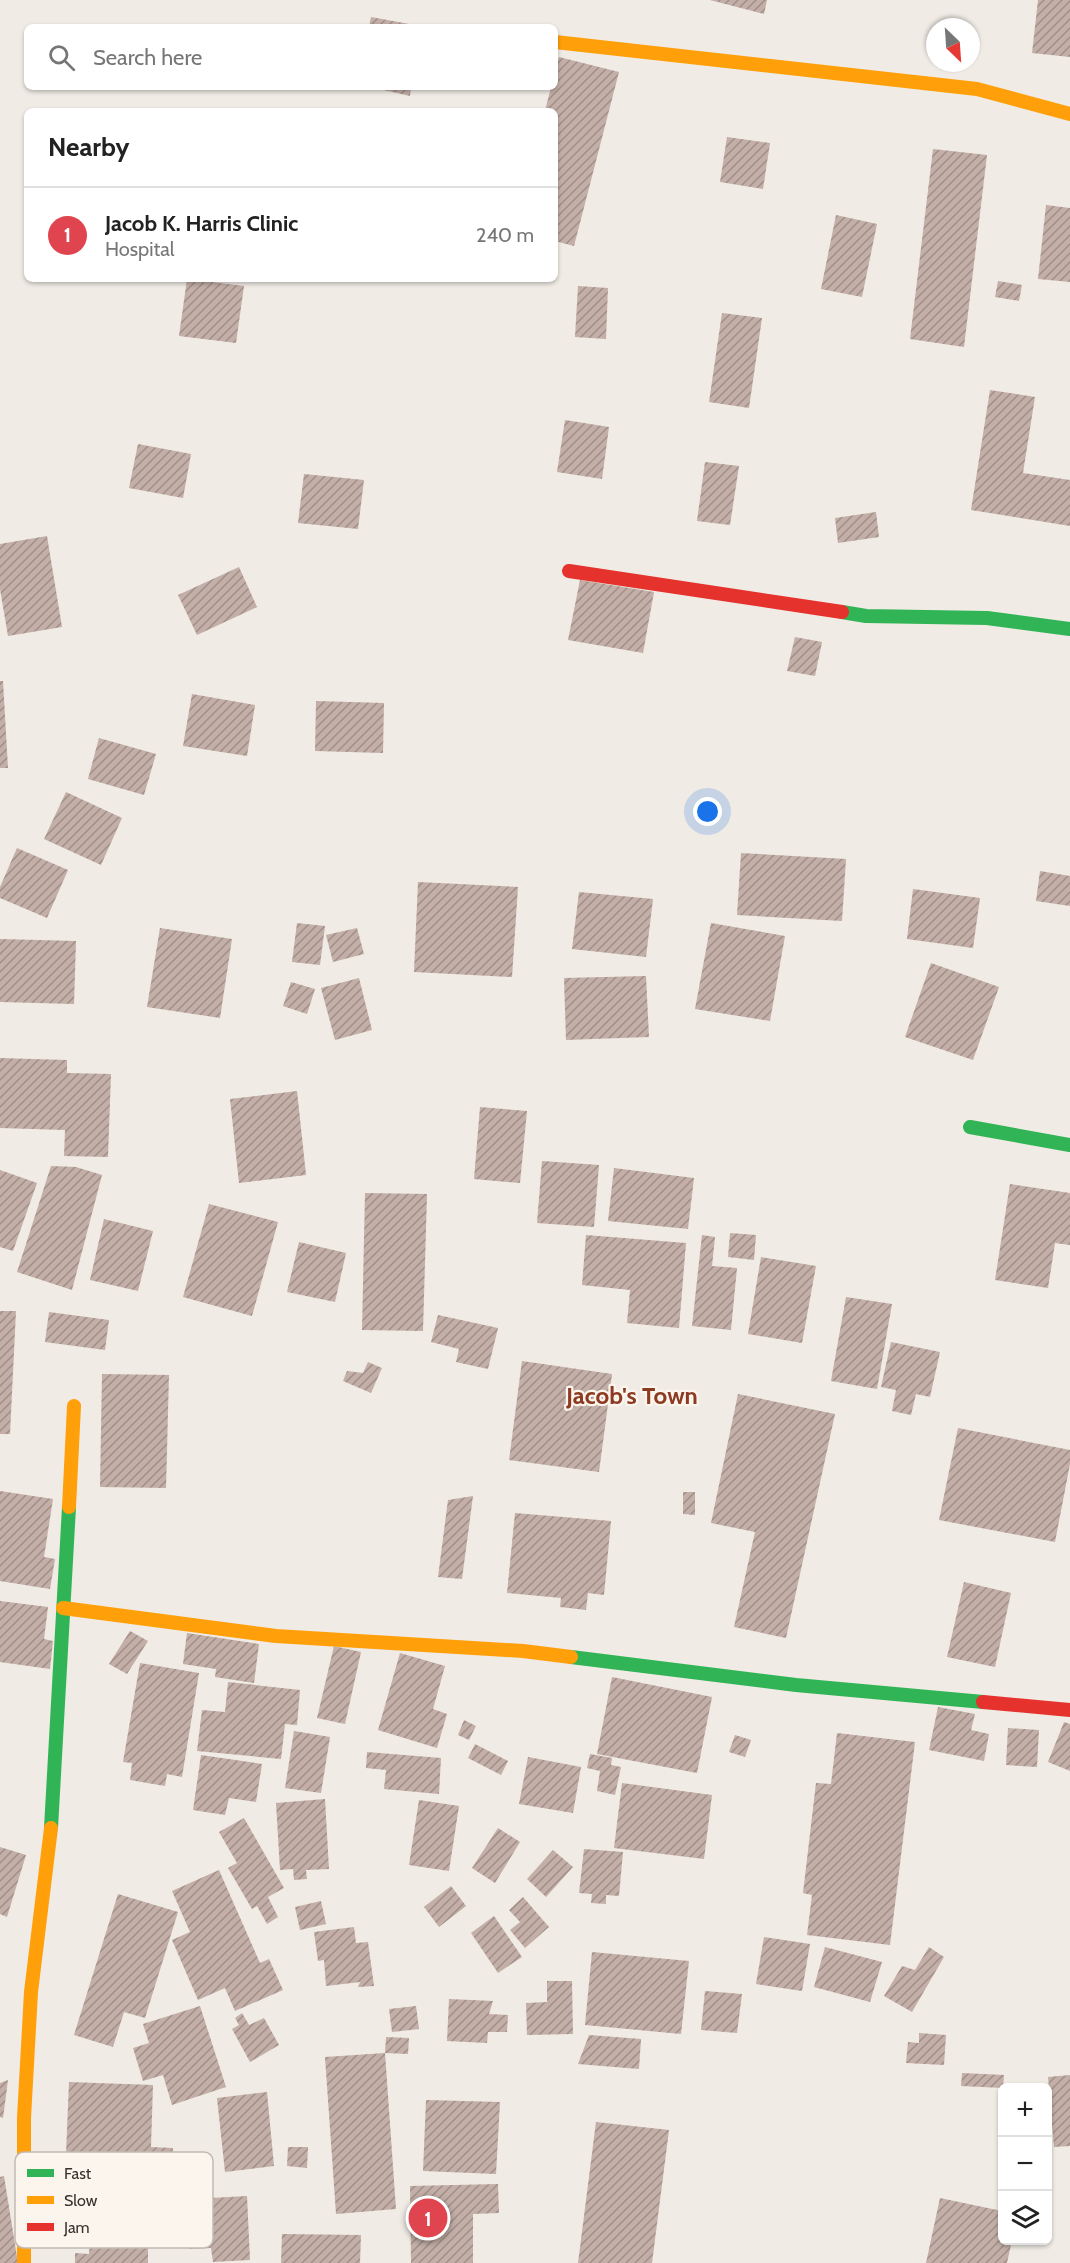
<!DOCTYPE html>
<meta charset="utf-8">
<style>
:root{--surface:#fff;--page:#f2f2f2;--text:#222;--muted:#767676;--line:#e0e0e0;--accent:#7a716c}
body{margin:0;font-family:Cabin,sans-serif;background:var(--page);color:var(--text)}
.controls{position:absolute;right:18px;bottom:18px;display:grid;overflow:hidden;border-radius:9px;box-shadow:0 2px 4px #0004}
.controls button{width:54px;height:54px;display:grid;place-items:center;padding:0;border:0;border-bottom:2px solid var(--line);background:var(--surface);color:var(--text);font:30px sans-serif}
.compass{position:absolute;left:926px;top:18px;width:54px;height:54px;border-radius:50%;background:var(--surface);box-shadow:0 2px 4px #0004;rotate:155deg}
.you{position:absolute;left:708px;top:812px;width:21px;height:21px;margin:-15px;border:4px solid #fff;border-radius:50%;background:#1a73e8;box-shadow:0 0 0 9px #1a73e833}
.badge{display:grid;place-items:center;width:39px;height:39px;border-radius:50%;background:var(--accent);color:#fff;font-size:20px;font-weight:700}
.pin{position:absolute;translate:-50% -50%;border:3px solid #fff;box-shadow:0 2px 6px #0006}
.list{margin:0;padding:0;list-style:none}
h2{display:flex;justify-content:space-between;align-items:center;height:78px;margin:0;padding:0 24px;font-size:26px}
h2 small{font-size:20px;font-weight:400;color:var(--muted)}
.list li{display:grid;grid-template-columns:39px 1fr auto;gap:18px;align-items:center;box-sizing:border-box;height:96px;padding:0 24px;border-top:2px solid var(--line)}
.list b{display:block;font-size:22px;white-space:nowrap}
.list p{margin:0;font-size:20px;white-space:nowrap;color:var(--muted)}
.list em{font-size:20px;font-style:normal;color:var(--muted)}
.icon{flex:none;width:33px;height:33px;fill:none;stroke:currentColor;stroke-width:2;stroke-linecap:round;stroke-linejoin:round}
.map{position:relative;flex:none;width:1070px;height:2263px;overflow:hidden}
.search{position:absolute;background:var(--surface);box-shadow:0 2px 4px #0004;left:24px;top:24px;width:534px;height:66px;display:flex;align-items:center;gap:15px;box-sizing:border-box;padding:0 21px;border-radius:9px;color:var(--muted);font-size:22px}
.panel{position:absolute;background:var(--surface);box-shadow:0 2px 4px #0004;left:24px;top:108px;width:534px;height:174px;border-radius:9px}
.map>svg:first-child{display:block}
.building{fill:url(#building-hatch)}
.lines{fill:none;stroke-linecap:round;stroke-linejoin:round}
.fast{stroke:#30b455;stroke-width:14}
.slow{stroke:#ff9f0a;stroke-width:14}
.jam{stroke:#e5322d;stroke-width:14}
.labels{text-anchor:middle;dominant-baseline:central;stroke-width:4.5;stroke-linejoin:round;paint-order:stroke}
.district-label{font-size:24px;font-weight:bold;fill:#8c3b22;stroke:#fbf5ee}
.key{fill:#fbf5ee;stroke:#c1bab4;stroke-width:1.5}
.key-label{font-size:16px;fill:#3b302b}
</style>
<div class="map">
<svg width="1070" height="2263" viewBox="0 0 1070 2263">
<defs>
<pattern id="building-hatch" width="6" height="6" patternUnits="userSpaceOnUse" patternTransform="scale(1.5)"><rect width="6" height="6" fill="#c3afa7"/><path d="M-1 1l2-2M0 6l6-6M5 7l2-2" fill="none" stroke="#a08f88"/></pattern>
</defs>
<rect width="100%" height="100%" fill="#f0ebe5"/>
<g class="building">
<polygon points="710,0 767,0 764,14"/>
<polygon points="1038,0 1070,0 1070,57 1032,53"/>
<polygon points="371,17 420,26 420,27 369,27"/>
<polygon points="559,57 619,72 574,246 555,241 555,111 545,111 551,87 555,87 555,70"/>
<polygon points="371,87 411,87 410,96"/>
<polygon points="727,137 770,143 763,189 720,182"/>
<polygon points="933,149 987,155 964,347 910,339"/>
<polygon points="1046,205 1070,208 1070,282 1038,279"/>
<polygon points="836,215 877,224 862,297 821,289"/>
<polygon points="187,279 244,286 236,343 179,336"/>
<polygon points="998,281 1022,285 1019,301 995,297"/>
<polygon points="578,286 608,288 606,339 575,337"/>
<polygon points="722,313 762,318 749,408 709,402"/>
<polygon points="990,390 1035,397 1023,473 1070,480 1070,526 971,510"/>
<polygon points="565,420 609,427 602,479 557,472"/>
<polygon points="138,444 191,454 183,498 129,488"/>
<polygon points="705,462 739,466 730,525 697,521"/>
<polygon points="304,474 364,480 358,529 298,523"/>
<polygon points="876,512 879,537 838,543 835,518"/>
<polygon points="47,536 62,627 8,636 0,589 0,544"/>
<polygon points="239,567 257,607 197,635 178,595"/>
<polygon points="580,580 654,592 643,653 568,640"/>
<polygon points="795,637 822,642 815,676 787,671"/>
<polygon points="0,681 3,681 8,768 0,768"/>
<polygon points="192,694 255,705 247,756 183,746"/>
<polygon points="316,701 384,703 383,753 315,751"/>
<polygon points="99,738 156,754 144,795 88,779"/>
<polygon points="66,792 122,818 101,865 44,839"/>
<polygon points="17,848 68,870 47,918 0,898 0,887"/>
<polygon points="741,853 846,859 842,921 737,915"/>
<polygon points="1040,871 1070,876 1070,906 1036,901"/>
<polygon points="418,882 518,887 512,977 414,972"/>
<polygon points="913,889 980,898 973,948 907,939"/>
<polygon points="579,892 653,899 646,957 572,949"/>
<polygon points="297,923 325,926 320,965 292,962"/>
<polygon points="711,923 785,936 770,1021 695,1009"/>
<polygon points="160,928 232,939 220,1018 147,1007"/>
<polygon points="357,928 364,954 333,962 326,935"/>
<polygon points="0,939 76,941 74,1004 0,1002"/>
<polygon points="931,963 999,987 973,1060 905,1037"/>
<polygon points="646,976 649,1037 566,1040 564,978"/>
<polygon points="359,978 372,1030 335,1040 321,988"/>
<polygon points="291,982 315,989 307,1014 283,1006"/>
<polygon points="0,1058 67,1060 67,1073 111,1074 108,1157 64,1156 65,1130 0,1128"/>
<polygon points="297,1091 306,1175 239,1183 230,1099"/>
<polygon points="480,1107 527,1111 520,1183 474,1179"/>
<polygon points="542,1161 599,1165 594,1227 537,1223"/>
<polygon points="51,1166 76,1167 102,1175 72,1290 17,1272"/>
<polygon points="614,1168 694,1178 688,1229 608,1221"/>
<polygon points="0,1170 37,1183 13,1251 0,1247"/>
<polygon points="1010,1184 1070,1193 1070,1245 1055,1243 1048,1288 995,1280"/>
<polygon points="365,1193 427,1194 423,1331 362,1330"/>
<polygon points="209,1204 278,1222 252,1316 183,1297"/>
<polygon points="104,1219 153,1231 138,1291 90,1280"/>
<polygon points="730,1233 756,1235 754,1260 728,1257"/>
<polygon points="586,1235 686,1243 679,1328 627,1323 630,1290 582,1285"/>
<polygon points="702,1235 715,1237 712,1266 737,1268 731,1330 692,1326"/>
<polygon points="299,1242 346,1253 335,1302 287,1292"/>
<polygon points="761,1257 816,1266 802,1343 748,1334"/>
<polygon points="846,1297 892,1304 877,1389 831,1381"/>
<polygon points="0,1311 16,1311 10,1434 0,1434"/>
<polygon points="49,1312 109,1320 105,1350 45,1342"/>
<polygon points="438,1315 498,1328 488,1369 456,1362 459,1349 431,1342"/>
<polygon points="891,1342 940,1352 930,1397 916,1394 911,1415 892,1411 896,1390 881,1387"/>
<polygon points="522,1361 612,1374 599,1472 509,1460"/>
<polygon points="368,1362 382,1368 371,1393 343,1381 347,1371 363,1373"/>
<polygon points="102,1374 169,1375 166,1488 100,1487"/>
<polygon points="738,1394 835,1414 786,1638 734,1627 755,1532 711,1523"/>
<polygon points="958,1428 1070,1450 1070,1464 1055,1542 939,1520"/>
<polygon points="0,1491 53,1499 44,1557 55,1559 50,1589 0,1581"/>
<polygon points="683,1492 695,1492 695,1515 683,1514"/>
<polygon points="473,1496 462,1579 438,1577 448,1500"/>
<polygon points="515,1513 611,1521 604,1595 588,1593 586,1610 560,1607 561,1598 507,1593"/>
<polygon points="964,1582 1011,1593 995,1667 947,1657"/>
<polygon points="0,1601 48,1607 44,1639 53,1641 50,1669 0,1662"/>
<polygon points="130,1631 148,1641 127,1674 109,1664"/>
<polygon points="187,1633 259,1644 254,1683 215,1677 216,1669 183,1664"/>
<polygon points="334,1646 361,1652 345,1724 317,1718"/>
<polygon points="400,1653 445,1666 433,1709 447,1714 437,1748 378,1730"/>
<polygon points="140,1663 199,1673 182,1777 167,1774 165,1786 130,1780 132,1763 123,1762"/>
<polygon points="612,1677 712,1697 697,1773 597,1754"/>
<polygon points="228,1682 300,1690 297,1725 285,1724 281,1759 197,1751 202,1710 225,1712"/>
<polygon points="938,1707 975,1714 971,1730 989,1734 984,1761 929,1750"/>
<polygon points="464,1720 476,1726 469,1740 458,1735"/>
<polygon points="1064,1722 1070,1724 1070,1771 1048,1762"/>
<polygon points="1008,1728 1039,1730 1037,1767 1006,1765"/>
<polygon points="294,1731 330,1737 321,1793 285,1788"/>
<polygon points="837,1733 915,1742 890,1945 807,1935 812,1895 803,1893 816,1783 831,1784"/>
<polygon points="735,1735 751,1740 745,1757 729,1752"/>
<polygon points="475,1744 508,1761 501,1775 468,1758"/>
<polygon points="367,1752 441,1758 439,1794 384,1789 386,1770 366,1768"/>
<polygon points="590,1754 612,1758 611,1765 621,1767 615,1795 597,1791 600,1771 587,1768"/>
<polygon points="201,1755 262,1764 256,1802 229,1798 225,1815 193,1810"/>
<polygon points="528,1757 581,1767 573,1813 519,1804"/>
<polygon points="622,1783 712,1795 704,1859 614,1848"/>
<polygon points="325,1799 329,1869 306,1870 307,1879 294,1880 293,1869 280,1870 276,1803"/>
<polygon points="419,1800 459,1806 449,1871 409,1865"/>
<polygon points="244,1818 284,1888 268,1897 278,1917 267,1924 257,1906 252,1909 228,1868 237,1863 219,1832"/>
<polygon points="498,1828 520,1842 495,1883 472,1868"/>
<polygon points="0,1847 26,1855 7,1917 0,1914"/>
<polygon points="584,1849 623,1852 619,1896 606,1895 606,1904 591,1903 592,1894 579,1893"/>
<polygon points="553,1850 573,1867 546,1897 527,1879"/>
<polygon points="219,1870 260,1963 269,1959 283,1990 235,2011 225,1988 198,2000 172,1940 190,1932 172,1891"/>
<polygon points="451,1886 466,1906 439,1927 424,1907"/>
<polygon points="118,1894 178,1912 145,2018 124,2012 113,2047 74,2035"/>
<polygon points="523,1897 549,1927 525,1948 510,1930 520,1922 509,1910"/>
<polygon points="321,1901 326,1924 300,1930 295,1907"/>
<polygon points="494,1916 522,1957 498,1973 471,1933"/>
<polygon points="354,1927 356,1943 368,1942 374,1986 358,1987 360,1982 326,1986 324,1960 318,1961 314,1932"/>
<polygon points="764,1937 810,1944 802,1991 756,1984"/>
<polygon points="825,1947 882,1962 870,2002 814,1987"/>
<polygon points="929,1947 944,1957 912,2012 884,1996 902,1966 915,1970"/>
<polygon points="592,1952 689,1961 681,2034 585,2025"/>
<polygon points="547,1981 572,1981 573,2034 527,2035 526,2003 547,2002"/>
<polygon points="705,1991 742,1994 737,2033 701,2030"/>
<polygon points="449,1999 493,2001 489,2014 508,2015 507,2032 488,2032 487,2043 447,2041"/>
<polygon points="200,2006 226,2087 172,2105 163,2075 143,2081 133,2048 149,2043 143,2024"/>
<polygon points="416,2006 419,2029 392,2032 389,2009"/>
<polygon points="242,2013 249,2025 264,2018 279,2045 250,2062 232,2029 239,2025 235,2018"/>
<polygon points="919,2033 946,2035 944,2065 906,2063 908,2042 919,2043"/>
<polygon points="589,2035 641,2039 639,2069 578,2064"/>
<polygon points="386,2037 409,2038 408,2054 385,2053"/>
<polygon points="385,2053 396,2209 336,2214 325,2057"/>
<polygon points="962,2073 1004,2075 1003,2088 961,2086"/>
<polygon points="1070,2075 1070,2146 1054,2147 1048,2077"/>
<polygon points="8,2080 3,2118 0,2117 0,2083"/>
<polygon points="69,2082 153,2085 151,2147 173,2148 171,2176 148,2176 147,2205 100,2204 101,2180 65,2178"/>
<polygon points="267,2092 274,2166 225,2172 217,2098"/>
<polygon points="426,2100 500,2102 496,2174 423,2171"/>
<polygon points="596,2122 669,2130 652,2263 578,2263"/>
<polygon points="288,2147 308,2147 307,2168 287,2166"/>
<polygon points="4,2176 18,2263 0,2263 0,2177"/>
<polygon points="498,2184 499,2213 473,2214 473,2263 411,2263 410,2186"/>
<polygon points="247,2196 250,2260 213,2262 211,2248 189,2249 187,2208 212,2207 211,2198"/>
<polygon points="940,2198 1002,2211 1002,2240 1012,2240 1007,2263 926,2263"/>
<polygon points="91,2223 110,2224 110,2243 148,2244 148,2263 75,2263 75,2253 89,2254"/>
<polygon points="282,2234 361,2235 360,2263 281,2263"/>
</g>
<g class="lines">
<g class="fast">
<polyline points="842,612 866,616 987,618 1070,629"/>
<polyline points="970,1127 1070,1145"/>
<polyline points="571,1657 796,1685 983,1702"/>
<polyline points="51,1828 69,1507"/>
</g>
<g class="slow">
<polyline points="555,42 977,89 1070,114"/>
<polyline points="69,1507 74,1406"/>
<polyline points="63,1608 276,1636 523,1651 571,1657"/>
<polyline points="24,2263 24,2118 31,1992 51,1828"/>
</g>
<g class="jam">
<polyline points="569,571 842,612"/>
<polyline points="983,1702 1070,1710"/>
</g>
</g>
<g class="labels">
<g class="district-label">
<text x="632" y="1395">Jacob's Town</text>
</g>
</g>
<rect x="15" y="2152" width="198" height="96" rx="9" class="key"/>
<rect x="27" y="2169" width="27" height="8" fill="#30b455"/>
<rect x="27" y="2196" width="27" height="8" fill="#ff9f0a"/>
<rect x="27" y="2223" width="27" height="8" fill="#e5322d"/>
<g class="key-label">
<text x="64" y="2179">Fast</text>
<text x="64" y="2206">Slow</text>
<text x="64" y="2233">Jam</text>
</g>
</svg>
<div class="controls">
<button>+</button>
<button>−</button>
<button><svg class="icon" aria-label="layers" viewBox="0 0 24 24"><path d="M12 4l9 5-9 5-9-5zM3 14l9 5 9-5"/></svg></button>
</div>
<svg class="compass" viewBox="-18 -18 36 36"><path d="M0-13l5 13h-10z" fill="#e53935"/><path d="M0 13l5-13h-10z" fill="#767676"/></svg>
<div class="you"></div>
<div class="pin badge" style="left:428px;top:2218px;background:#e0444e">1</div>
<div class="search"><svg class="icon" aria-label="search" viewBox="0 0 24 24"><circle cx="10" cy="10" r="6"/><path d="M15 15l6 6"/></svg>Search here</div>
<section class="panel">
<h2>Nearby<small></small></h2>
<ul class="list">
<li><span class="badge" style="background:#e0444e">1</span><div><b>Jacob K. Harris Clinic</b><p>Hospital</p></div><em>240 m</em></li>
</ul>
</section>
</div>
